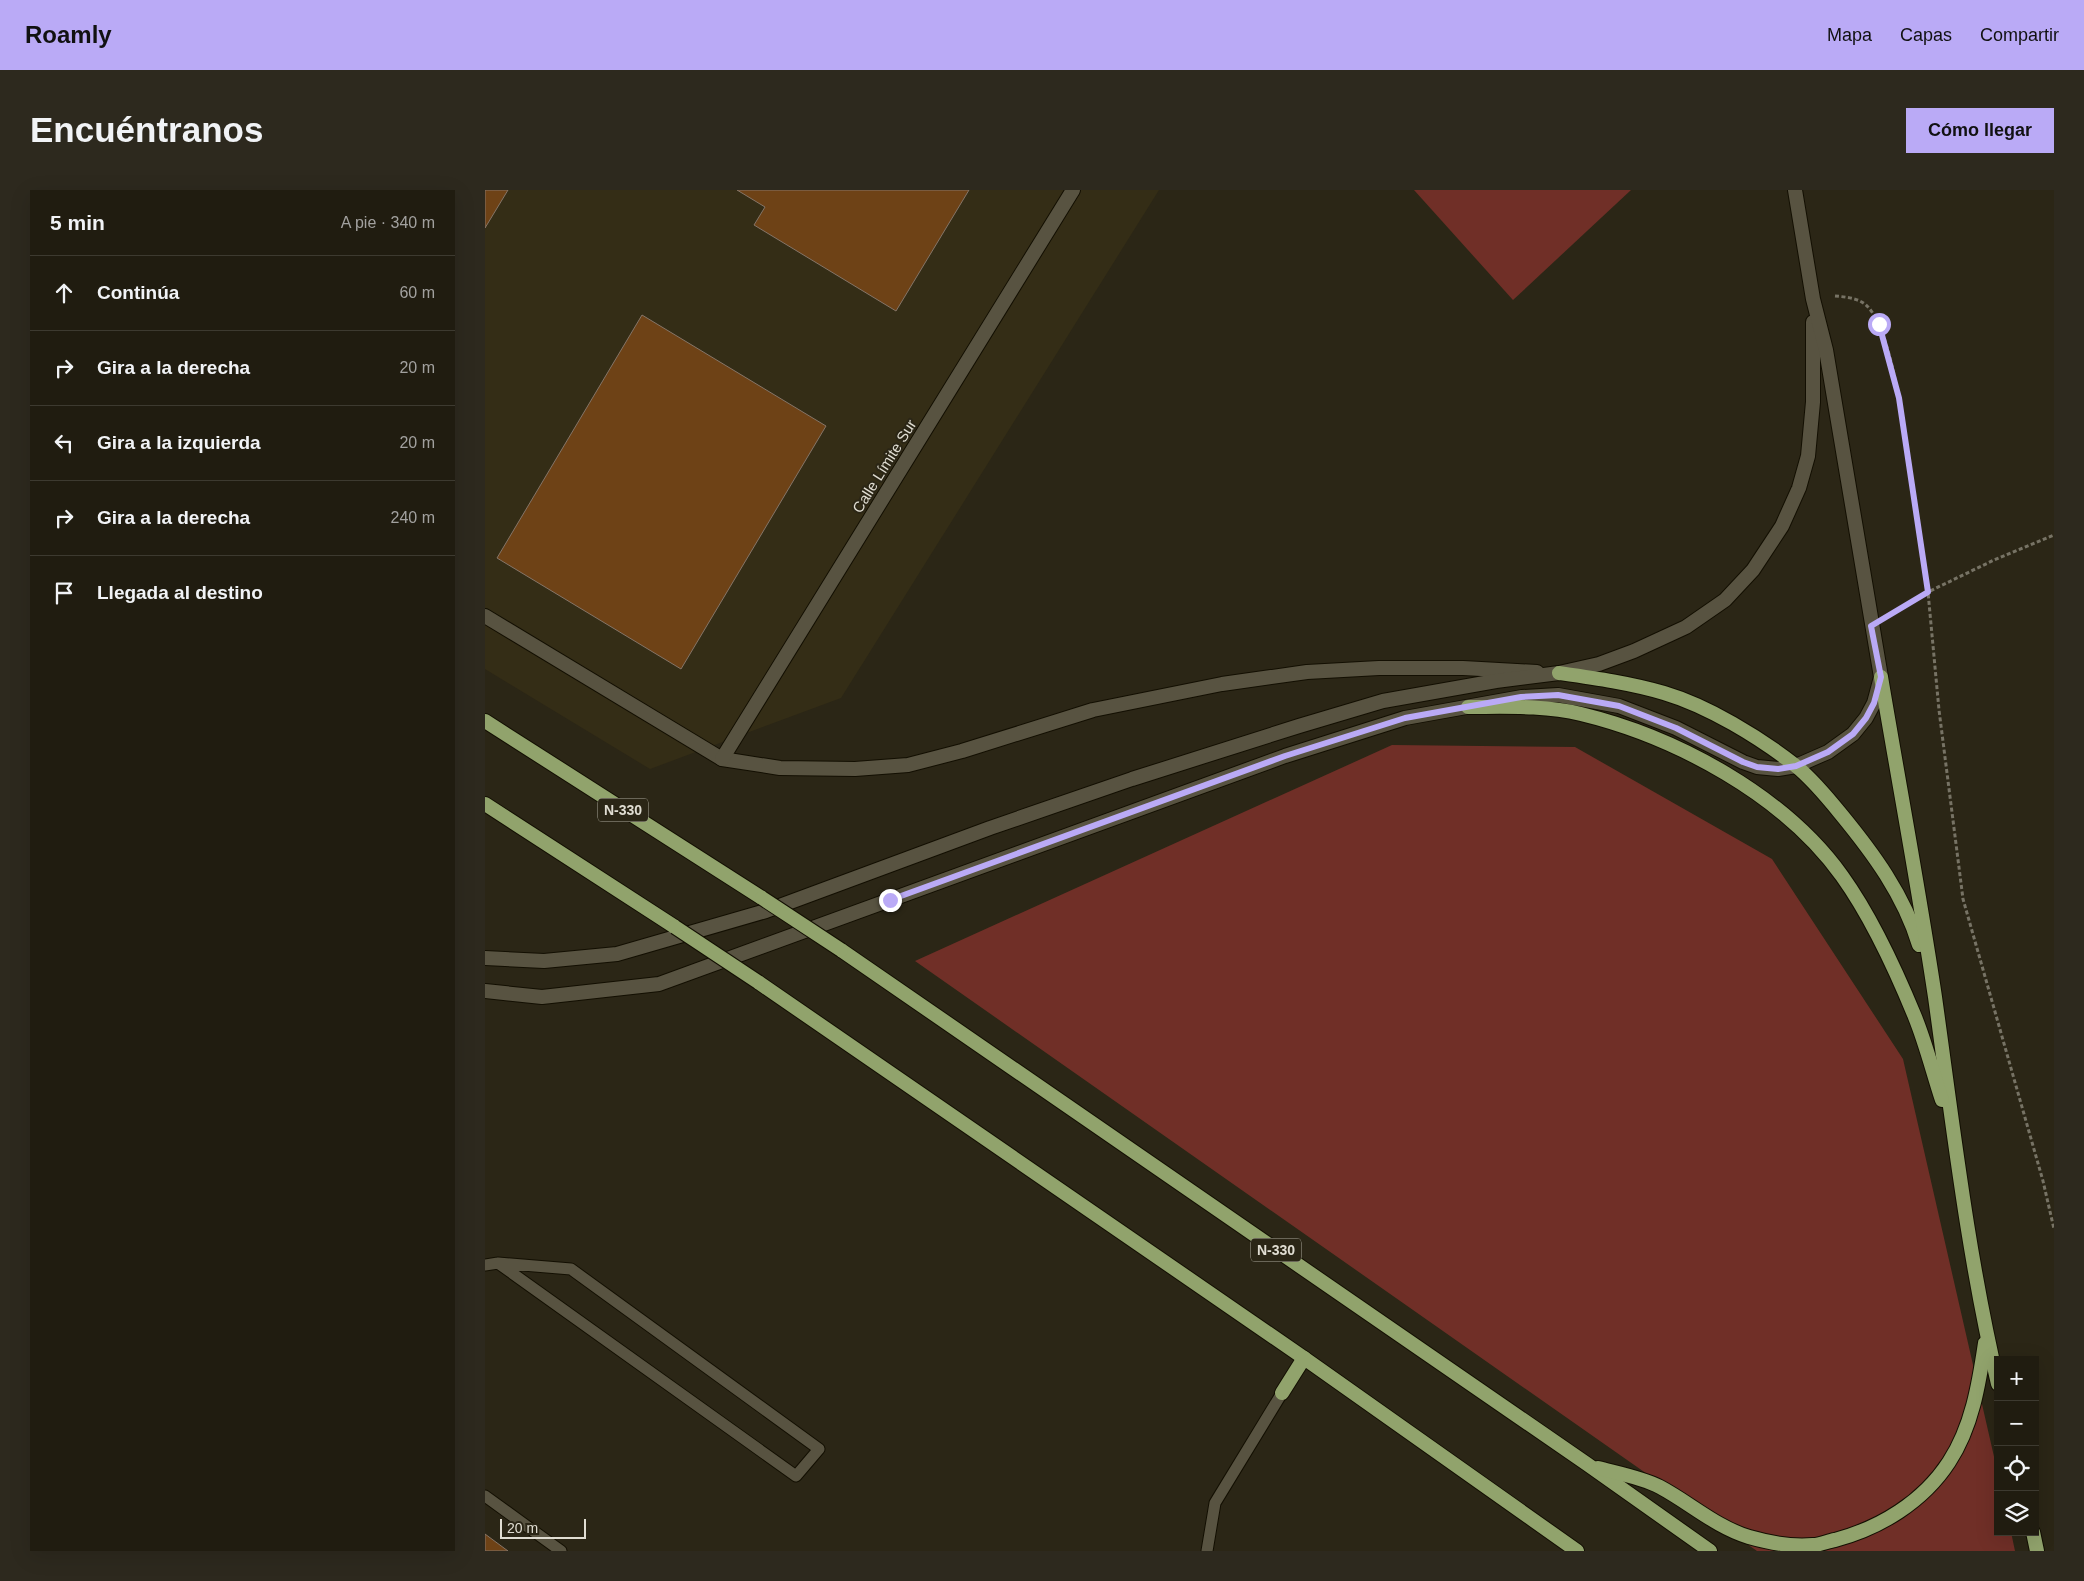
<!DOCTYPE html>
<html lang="es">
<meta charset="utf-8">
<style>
:root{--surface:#201c10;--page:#2d291e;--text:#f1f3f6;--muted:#a2a19f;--line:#3d3a30;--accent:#baaaf6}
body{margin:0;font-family:Helvetica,sans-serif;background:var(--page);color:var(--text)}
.controls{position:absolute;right:15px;bottom:15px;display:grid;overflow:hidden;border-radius:0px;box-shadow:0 5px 20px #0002}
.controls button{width:45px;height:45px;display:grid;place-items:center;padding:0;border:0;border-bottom:1px solid var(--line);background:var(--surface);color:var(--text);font:25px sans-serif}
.scale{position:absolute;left:15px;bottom:12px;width:86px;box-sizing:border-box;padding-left:5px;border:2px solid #e0ddd2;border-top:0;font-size:14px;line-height:18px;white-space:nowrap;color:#e0ddd2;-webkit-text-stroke:4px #2b2616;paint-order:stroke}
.stop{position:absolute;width:15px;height:15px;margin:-11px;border:4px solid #baaaf6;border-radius:50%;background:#fff}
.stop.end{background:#baaaf6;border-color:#fff;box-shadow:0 1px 5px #0008}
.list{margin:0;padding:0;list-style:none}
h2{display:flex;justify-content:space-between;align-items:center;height:65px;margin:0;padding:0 20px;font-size:21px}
h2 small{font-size:16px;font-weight:400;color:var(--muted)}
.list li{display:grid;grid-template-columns:32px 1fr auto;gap:15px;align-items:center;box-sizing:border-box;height:75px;padding:0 20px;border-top:1px solid var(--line)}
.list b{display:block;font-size:19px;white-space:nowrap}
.list em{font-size:16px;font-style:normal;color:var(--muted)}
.icon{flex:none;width:28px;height:28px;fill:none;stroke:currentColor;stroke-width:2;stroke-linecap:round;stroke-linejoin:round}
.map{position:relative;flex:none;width:1569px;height:1361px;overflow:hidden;border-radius:0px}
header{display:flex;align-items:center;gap:30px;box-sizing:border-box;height:70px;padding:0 25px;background:var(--accent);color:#111}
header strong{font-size:24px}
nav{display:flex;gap:28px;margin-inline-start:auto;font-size:18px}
.intro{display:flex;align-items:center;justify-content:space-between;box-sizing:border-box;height:120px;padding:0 30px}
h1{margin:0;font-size:35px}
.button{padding:12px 22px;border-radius:0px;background:var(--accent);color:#111;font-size:18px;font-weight:700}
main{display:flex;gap:30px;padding:0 30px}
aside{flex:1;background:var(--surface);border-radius:0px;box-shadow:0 5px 20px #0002}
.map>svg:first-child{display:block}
.built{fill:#342d16}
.green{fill:#702f27}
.building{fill:#6e4216;stroke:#857568}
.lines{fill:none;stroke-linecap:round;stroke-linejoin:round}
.service-casing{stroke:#130f02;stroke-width:13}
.minor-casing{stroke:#130f02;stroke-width:16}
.tertiary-casing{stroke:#130f02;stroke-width:16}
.trunk-casing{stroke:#130f02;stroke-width:16}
.path{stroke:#777365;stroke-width:3;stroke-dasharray:4 2.5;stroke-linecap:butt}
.service{stroke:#585341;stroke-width:11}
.minor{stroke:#585341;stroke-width:14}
.tertiary{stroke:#585341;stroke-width:14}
.trunk{stroke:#91a36c;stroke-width:14}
.trunk-bridge-casing{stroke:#130f02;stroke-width:16;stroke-linecap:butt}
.trunk-bridge{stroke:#91a36c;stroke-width:14}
.route{stroke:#baaaf6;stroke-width:6}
.labels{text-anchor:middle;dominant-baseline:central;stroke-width:4;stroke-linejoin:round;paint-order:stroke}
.shield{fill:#2b2616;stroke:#aaa69a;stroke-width:1}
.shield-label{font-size:14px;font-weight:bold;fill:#e0ddd2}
.street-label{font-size:15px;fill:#e0ddd2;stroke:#2b2616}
</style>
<header>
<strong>Roamly</strong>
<nav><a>Mapa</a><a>Capas</a><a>Compartir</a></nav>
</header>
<div class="intro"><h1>Encuéntranos</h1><a class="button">Cómo llegar</a></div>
<main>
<aside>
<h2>5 min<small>A pie · 340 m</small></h2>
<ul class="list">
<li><svg class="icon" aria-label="ahead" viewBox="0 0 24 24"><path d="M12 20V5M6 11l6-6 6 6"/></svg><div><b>Continúa</b></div><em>60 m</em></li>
<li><svg class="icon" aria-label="right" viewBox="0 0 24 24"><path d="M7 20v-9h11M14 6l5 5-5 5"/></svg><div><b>Gira a la derecha</b></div><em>20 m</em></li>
<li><svg class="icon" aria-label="left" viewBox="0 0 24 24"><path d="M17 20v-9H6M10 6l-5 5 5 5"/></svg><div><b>Gira a la izquierda</b></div><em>20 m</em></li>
<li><svg class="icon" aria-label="right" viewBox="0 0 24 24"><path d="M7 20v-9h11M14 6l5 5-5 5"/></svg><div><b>Gira a la derecha</b></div><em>240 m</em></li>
<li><svg class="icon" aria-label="arrive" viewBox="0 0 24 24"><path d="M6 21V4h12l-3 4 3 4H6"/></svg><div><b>Llegada al destino</b></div></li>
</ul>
</aside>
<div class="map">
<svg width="1569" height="1361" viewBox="0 0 1569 1361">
<rect width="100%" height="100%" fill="#2b2616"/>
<polygon class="built" points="0,0 674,0 356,508 165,579 0,479"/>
<g class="green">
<polygon points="929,0 1146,0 1028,110"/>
<polygon points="907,555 1090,557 1287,669 1418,869 1513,1284 1513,1342 1526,1342 1530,1361 1272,1361 430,771"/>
</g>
<g class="building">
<polygon points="0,0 23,0 0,38"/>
<polygon points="252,0 484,0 411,121 269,35 280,17"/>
<polygon points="157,125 341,236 196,479 12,368"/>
<polygon points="0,1344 23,1361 0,1361"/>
</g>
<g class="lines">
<g class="service-casing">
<g id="service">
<polyline points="0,1075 13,1073 86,1079 334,1259 311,1286 13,1073"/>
<polyline points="0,1306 76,1361"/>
<polyline points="722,1361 730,1313 797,1203"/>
</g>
</g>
<g class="minor-casing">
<g id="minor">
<polyline points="0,426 237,569 295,578 370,579 423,575 477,561 608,520 737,494 822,482 894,478 978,478 1052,482"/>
<polyline points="237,569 588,0"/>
</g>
</g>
<g class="tertiary-casing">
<g id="tertiary">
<polyline points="0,768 59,771 132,764 281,721 505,638 647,589 814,536 898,511 1011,491 1074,483 1114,474 1149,461 1201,437 1240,410 1268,380 1297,336 1314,298 1323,266 1328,212 1328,132"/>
<polyline points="0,801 57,807 174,794 800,566 920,528 1037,507 1073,505 1134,516 1191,538 1258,572 1272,577 1293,579 1311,576 1343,562 1368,544 1381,528 1389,513 1396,487 1341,160 1328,109 1310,0"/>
</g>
</g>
<g class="trunk-casing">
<g id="trunk">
<path d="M1074,483C1109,488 1145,493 1179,503C1223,516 1274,547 1311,576C1327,589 1342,607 1355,623C1388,663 1419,705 1434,755"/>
<path d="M1396,487C1414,594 1434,700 1450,807C1468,936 1483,1067 1513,1194"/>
<path d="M983,517C1020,517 1060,515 1096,524C1191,547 1299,605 1357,686C1385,725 1412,783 1430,827C1441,854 1448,883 1457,910"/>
<polyline points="0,531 277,708"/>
<polyline points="0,614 190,737"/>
<polyline points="356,760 1102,1274 1225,1361"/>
<polyline points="273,792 819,1168 1092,1361"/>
<polyline points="797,1203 819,1168"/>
<path d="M1113,1278C1132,1283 1158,1288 1175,1297C1205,1313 1231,1337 1264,1347C1285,1353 1307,1357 1328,1355C1335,1355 1343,1351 1350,1350C1395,1338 1438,1312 1464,1272C1487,1237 1494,1194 1500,1153"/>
<polyline points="1548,1342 1552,1361"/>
</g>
</g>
<g class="path">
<path d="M1350,106C1361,107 1374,108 1382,116C1408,141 1420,248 1426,285C1432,324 1437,363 1443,402L1509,370L1569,345"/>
<polyline points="1406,424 1443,402 1454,520 1478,709 1558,991 1569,1039"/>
</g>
<use href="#service" class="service"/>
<use href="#minor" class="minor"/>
<use href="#tertiary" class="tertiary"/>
<use href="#trunk" class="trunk"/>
<g class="trunk-bridge-casing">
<g id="trunk-bridge">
<polyline points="277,708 356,760"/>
<polyline points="190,737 273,792"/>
</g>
</g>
<use href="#trunk-bridge" class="trunk-bridge"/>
</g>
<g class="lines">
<polyline class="route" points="405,710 800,566 920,528 1036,507 1073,505 1134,516 1191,538 1258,572 1272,577 1293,579 1311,576 1343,562 1368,544 1381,528 1389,513 1396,487 1386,436 1443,402 1414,208 1394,134"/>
</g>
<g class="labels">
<g class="shield">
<rect x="113" y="608.5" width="50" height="23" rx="4"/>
<rect x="766" y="1048.5" width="50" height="23" rx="4"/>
</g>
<g class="shield-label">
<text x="138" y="620">N-330</text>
<text x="791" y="1060">N-330</text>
</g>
<g class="street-label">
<text transform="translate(399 276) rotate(-58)">Calle Límite Sur</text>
</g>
</g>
</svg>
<div class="controls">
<button>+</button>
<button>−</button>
<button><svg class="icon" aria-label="locate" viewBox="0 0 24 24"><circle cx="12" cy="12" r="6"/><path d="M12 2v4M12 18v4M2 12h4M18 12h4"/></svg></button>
<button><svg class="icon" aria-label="layers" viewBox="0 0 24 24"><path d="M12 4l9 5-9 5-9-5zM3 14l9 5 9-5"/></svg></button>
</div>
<div class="scale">20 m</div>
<div class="stop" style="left:1394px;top:134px"></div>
<div class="stop end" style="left:405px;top:710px"></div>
</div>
</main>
